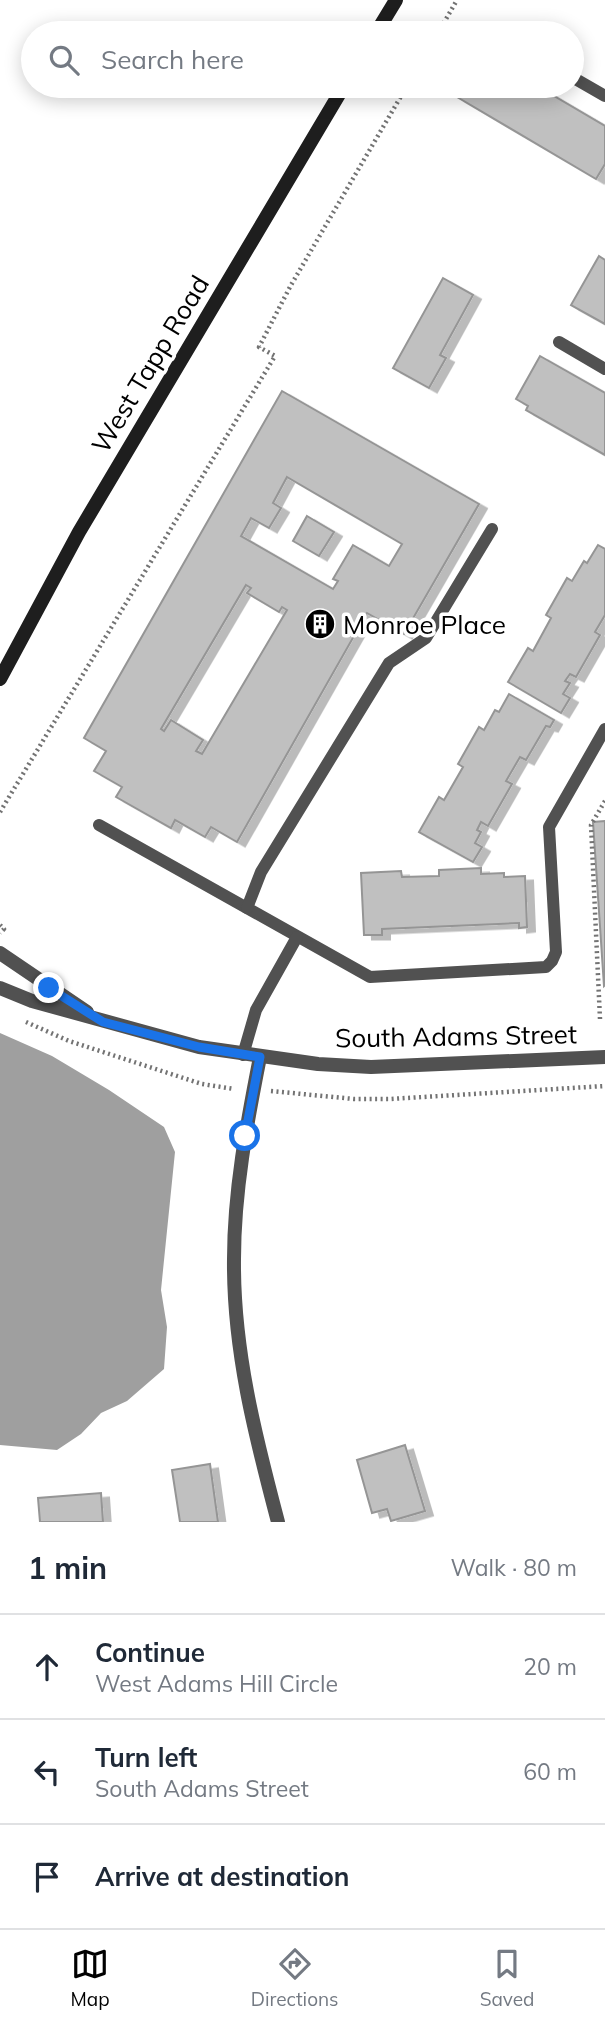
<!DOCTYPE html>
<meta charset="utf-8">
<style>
:root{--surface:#fff;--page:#f2f2f3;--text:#1f2937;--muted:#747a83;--line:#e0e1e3;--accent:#000}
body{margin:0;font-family:Mulish,sans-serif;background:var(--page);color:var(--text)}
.stop{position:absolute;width:21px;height:21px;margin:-16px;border:5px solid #1a73e8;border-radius:50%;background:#fff}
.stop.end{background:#1a73e8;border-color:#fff;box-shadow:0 2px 7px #0008}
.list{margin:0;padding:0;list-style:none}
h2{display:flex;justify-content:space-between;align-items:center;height:91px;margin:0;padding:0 28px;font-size:30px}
h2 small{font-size:23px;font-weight:400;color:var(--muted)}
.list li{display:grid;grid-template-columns:46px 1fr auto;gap:21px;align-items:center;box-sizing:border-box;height:105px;padding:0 28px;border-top:2px solid var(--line)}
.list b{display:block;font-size:26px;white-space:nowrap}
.list p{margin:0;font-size:23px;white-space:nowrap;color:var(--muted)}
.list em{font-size:23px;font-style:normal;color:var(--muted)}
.icon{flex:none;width:38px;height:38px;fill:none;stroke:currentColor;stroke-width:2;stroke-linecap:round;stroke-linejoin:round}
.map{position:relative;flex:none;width:605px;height:1522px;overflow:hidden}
.search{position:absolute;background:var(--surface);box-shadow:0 4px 18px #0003;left:21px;right:21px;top:21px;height:77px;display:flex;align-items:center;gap:18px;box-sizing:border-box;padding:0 24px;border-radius:38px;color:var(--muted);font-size:26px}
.sheet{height:406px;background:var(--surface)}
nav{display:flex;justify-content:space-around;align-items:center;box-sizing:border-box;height:98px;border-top:2px solid var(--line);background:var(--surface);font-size:19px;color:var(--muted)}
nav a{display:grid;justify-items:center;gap:4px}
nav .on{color:var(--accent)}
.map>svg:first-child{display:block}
.water{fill:#9f9f9f}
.building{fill:#c0c0c0;stroke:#959595;stroke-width:2;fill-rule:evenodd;filter:url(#shadow)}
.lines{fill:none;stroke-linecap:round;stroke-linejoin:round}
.path{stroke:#737373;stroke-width:4.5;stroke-dasharray:2 3.5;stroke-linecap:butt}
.lane{stroke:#515151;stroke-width:12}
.street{stroke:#515151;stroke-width:14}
.secondary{stroke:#1e1e1e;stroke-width:14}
.route{stroke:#1a73e8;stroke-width:9}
.labels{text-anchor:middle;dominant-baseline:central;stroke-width:7;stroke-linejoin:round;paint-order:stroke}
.street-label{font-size:26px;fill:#000;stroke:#fff}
.poi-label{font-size:26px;fill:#000;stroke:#fff;text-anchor:start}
</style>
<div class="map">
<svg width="605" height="1522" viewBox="0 0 605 1522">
<defs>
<filter id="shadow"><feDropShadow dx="8" dy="4.5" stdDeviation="0" flood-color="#0004"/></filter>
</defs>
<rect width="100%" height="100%" fill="#fff"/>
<polygon class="water" points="0,1033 52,1056 109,1090 164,1127 175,1152 161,1290 167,1327 164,1369 127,1401 101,1413 81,1434 57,1450 0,1445"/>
<g class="building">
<polygon points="464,86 537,86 605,126 605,164 596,179 457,97"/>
<polygon points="599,256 605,260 605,324 571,305"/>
<polygon points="443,278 473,295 440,355 446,358 429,388 393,368"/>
<polygon points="540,356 605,393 605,455 526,410 528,406 516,399"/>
<path d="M282,391L479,504L404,634L367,613L237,842L211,827L205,837L175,820L171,828L116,797L122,787L94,771L106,751L84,738ZM287,477L402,544L389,566L353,545L333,579L338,581L333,589L241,536L251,518L269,528L281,508L273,503ZM246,585L251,588L247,593L279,612L282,607L287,610L202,754L196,751L203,740L171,720L164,731L161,729Z"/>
<polygon points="307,516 334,532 319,556 293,541"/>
<polygon points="598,545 605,549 605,615 595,632 600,635 576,677 570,674 565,681 570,683 563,694 570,698 561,713 508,682 528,648 533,651 551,618 546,615 567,578 572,581 584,561 587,563"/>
<polygon points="509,694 554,720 550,727 546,726 526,760 520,757 506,781 512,784 488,826 481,822 477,830 481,832 475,843 482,847 473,862 419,832 439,797 444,800 463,767 458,764 479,727 484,730 495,710 499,712"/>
<polygon points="605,821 605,985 604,986 593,822"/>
<polygon points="481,868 481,874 504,873 504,877 525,876 527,927 519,928 519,923 382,929 382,935 364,935 361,873 401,871 402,877 439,876 439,870"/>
<polygon points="405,1445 425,1511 391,1521 387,1509 372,1513 357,1460"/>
<polygon points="210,1464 218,1522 180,1522 172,1470"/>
<polygon points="101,1493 103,1522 40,1522 38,1498"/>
</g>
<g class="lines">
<g class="path">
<polyline points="438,33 457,0"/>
<polyline points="0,812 275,356 259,347 291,285 407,86"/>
<polyline points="0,925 4,929 0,933"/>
<polyline points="600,1019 591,825 605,801"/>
<polyline points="26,1022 69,1041 202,1084 234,1089"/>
<polyline points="271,1091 354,1099 390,1099 605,1086"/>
</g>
<g class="lane">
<polyline points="572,77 605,96"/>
<polyline points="559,342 605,369"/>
<polyline points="99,825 370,977 546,967 552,961 556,952 549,827 605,729"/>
<polyline points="247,908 261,872 389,663 426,638 492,529"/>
<polyline points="243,1055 256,1010 297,937"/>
</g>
<g class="street">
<polyline points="0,953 87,1012"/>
<polyline points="0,988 32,1001 199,1047 318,1064 371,1067 605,1057"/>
<path d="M260,1057C247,1123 234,1191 234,1259C233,1349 255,1435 278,1522"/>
</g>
<g class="secondary">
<polyline points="376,33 396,0"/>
<polyline points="0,679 79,532 344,86"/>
</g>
</g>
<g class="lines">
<polyline class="route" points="49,988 103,1022 199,1047 260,1057 245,1136"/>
</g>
<defs>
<g id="building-disc" transform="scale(1.575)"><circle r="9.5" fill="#000" stroke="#fff"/><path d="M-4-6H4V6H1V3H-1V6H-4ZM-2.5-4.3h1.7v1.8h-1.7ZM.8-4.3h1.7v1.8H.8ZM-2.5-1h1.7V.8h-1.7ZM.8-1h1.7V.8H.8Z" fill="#fff"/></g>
</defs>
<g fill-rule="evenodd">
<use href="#building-disc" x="320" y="624"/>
</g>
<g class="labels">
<g class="street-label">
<text transform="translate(150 364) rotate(-59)">West Tapp Road</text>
<text transform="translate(456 1036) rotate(-1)">South Adams Street</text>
</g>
<g class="poi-label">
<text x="343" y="624">Monroe Place</text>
</g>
</g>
</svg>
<div class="stop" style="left:245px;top:1136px"></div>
<div class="stop end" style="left:49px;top:988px"></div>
<div class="search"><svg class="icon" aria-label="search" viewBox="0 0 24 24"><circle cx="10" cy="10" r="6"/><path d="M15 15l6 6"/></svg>Search here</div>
</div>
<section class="sheet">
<h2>1 min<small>Walk · 80 m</small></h2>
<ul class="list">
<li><svg class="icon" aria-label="ahead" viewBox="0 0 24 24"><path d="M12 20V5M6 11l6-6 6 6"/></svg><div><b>Continue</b><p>West Adams Hill Circle</p></div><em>20 m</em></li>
<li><svg class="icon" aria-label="left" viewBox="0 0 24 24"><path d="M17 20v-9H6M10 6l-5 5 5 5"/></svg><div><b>Turn left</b><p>South Adams Street</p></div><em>60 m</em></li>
<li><svg class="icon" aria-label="arrive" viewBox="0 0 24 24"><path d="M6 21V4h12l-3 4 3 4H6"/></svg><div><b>Arrive at destination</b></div></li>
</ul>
</section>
<nav>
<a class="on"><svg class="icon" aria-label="map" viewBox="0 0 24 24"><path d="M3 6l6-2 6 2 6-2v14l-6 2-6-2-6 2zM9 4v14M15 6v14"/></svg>Map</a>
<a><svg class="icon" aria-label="directions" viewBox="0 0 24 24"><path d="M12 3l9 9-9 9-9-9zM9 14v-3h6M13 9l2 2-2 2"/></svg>Directions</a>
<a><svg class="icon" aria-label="saved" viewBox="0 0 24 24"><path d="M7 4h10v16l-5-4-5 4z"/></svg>Saved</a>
</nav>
